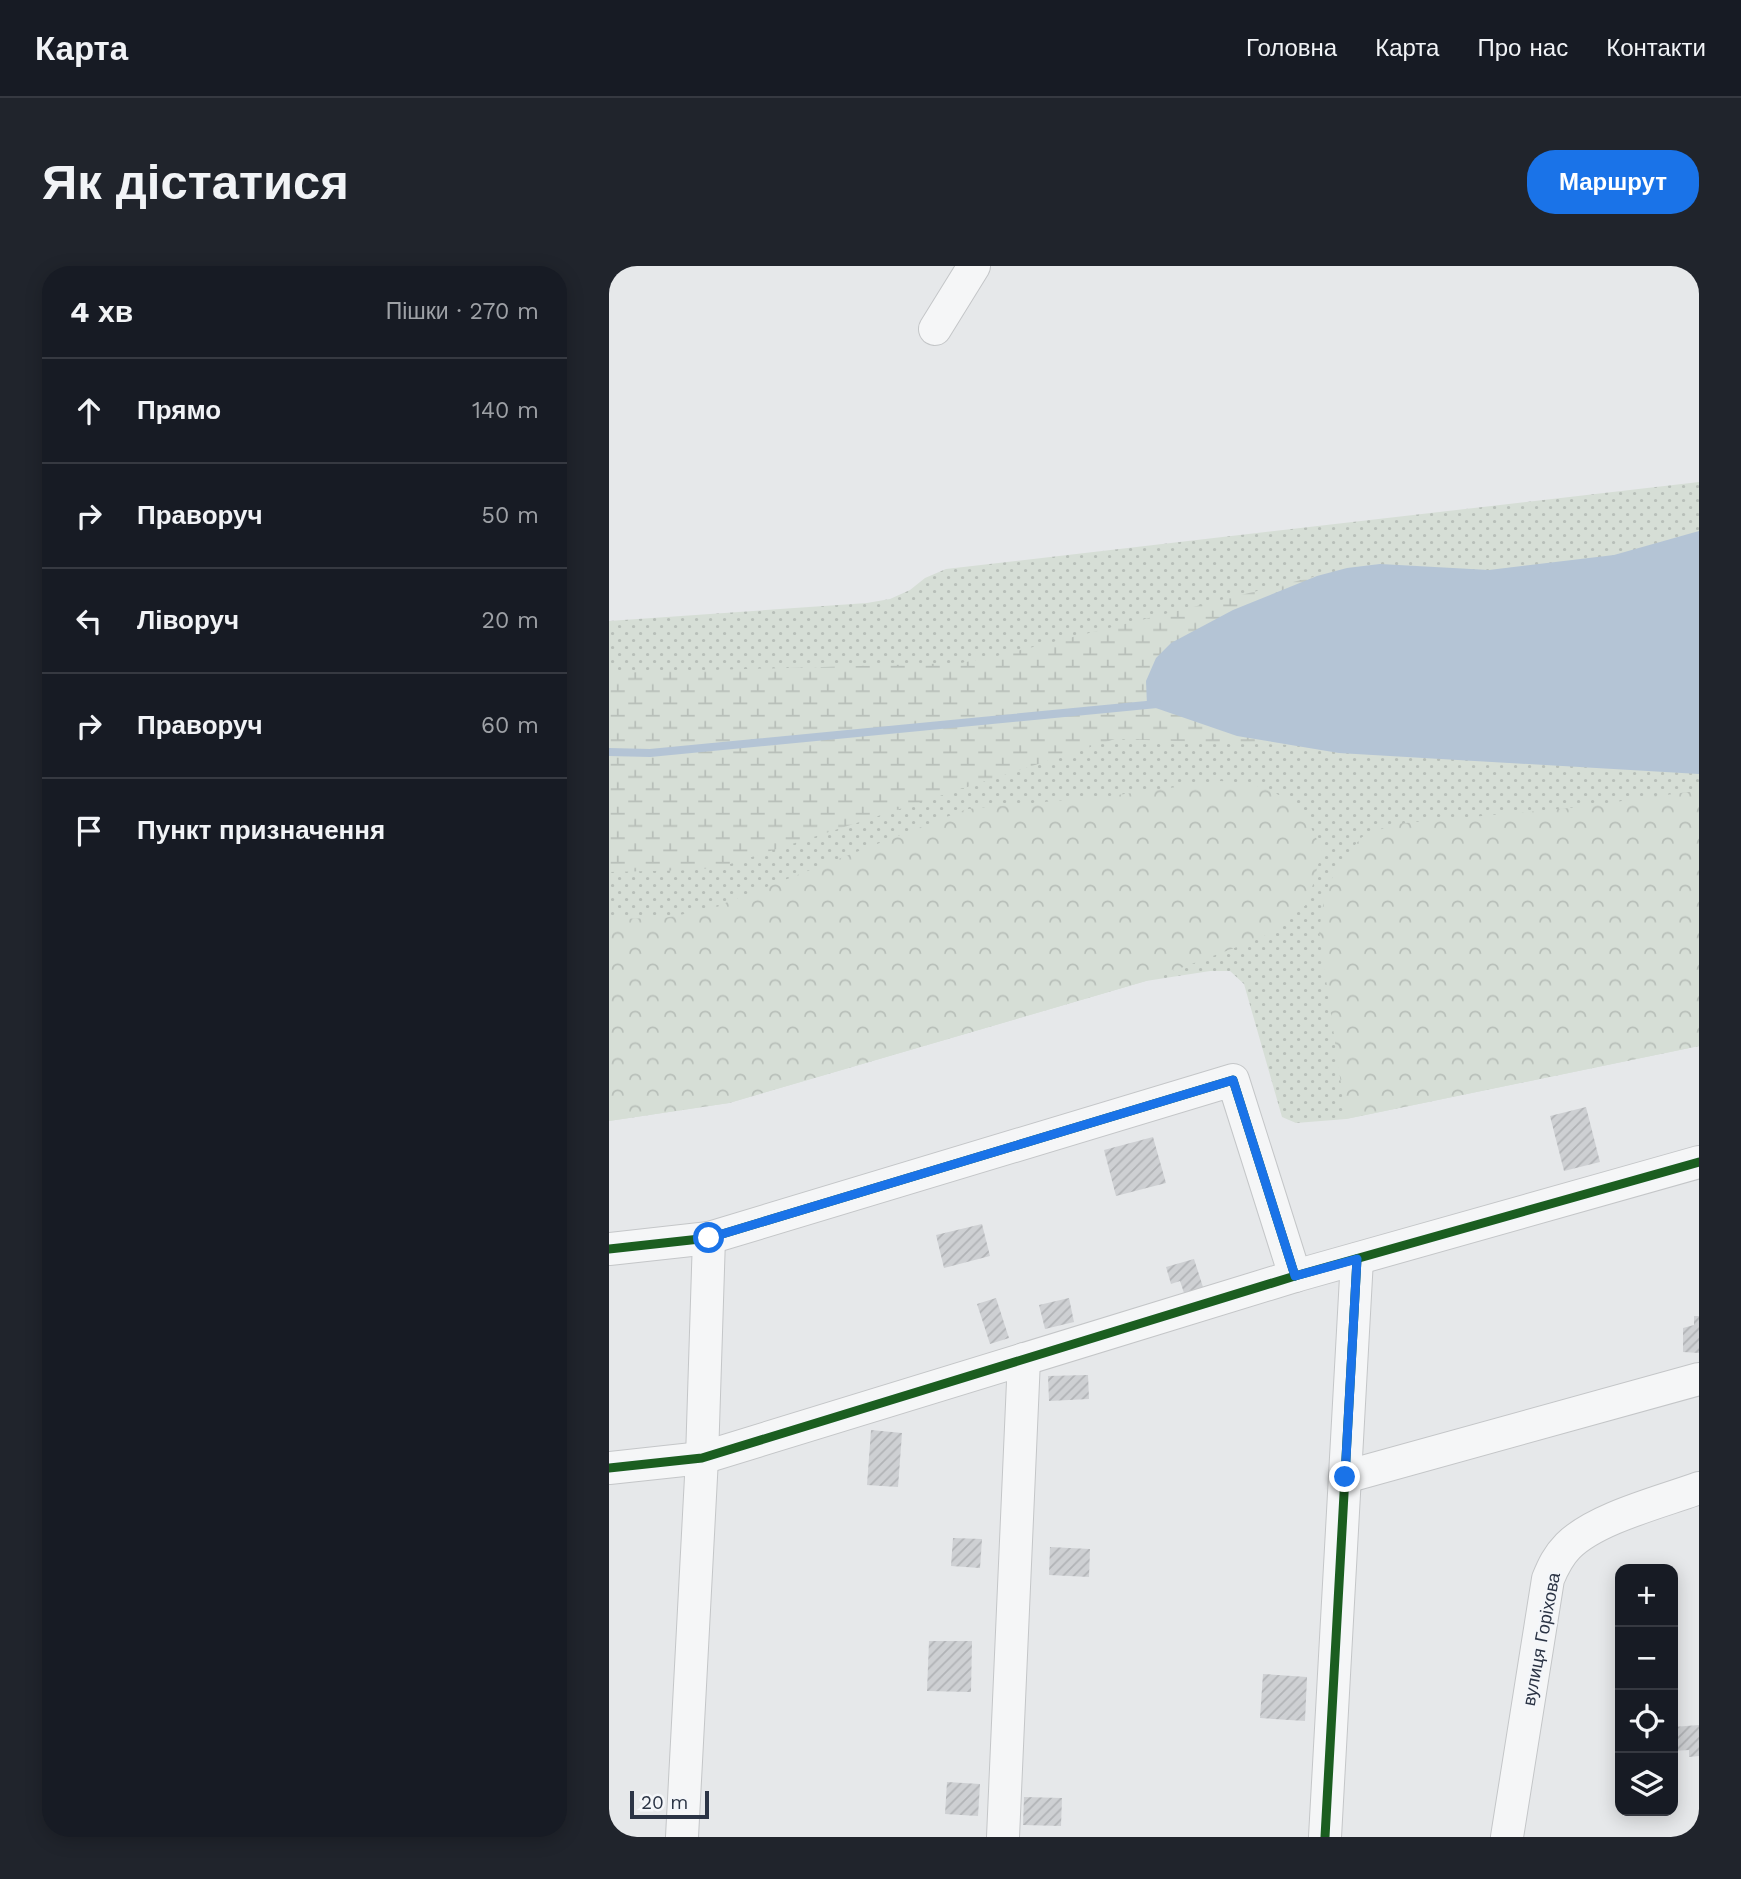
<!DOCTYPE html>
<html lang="uk">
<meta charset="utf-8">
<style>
:root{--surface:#171b24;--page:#20242c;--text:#f1f3f6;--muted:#9ea1a6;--line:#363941;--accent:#1a73e8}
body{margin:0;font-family:"Work Sans",sans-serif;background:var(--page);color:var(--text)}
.controls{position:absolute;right:21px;bottom:21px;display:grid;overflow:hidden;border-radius:14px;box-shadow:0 4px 18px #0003}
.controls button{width:63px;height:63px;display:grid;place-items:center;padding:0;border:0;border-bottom:2px solid var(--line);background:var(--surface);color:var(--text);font:35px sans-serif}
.scale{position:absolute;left:21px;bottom:18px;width:79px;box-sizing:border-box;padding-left:7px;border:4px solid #2b3445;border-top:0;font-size:19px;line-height:24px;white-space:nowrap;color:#2b3445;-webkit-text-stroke:5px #f4f6f9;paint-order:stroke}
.stop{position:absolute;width:21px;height:21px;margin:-16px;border:5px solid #1a73e8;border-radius:50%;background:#fff}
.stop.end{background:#1a73e8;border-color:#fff;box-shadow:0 2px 7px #0008}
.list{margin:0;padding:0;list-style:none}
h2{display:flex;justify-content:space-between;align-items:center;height:91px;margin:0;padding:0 28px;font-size:30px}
h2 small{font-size:23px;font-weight:400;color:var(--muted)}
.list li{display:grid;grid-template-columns:46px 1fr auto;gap:21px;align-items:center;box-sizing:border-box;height:105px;padding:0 28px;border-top:2px solid var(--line)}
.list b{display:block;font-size:26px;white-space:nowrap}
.list em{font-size:23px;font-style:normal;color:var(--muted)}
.icon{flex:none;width:38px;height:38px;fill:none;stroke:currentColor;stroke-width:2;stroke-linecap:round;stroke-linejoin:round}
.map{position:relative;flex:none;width:1090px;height:1571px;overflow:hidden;border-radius:28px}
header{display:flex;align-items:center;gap:42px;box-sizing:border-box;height:98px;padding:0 35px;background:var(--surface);border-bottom:2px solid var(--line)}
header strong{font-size:33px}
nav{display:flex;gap:38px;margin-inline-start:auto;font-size:24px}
.intro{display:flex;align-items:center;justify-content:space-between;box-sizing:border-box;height:168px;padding:0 42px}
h1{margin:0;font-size:49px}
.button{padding:18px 32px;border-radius:28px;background:var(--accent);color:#fff;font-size:24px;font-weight:700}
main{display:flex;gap:42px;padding:0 42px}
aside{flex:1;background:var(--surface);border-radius:28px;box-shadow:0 4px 18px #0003}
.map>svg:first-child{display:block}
.grass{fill:url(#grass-dots)}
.forest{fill:url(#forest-crowns)}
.wetland{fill:url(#wetland-marsh)}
.water{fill:#b4c4d5}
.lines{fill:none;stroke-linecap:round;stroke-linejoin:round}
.stream{stroke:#b4c4d5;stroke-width:8}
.building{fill:url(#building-hatch)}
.minor-casing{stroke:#c4c6c8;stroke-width:34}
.minor{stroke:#f5f6f7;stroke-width:32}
.cycleway-casing{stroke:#f4f6f9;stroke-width:13}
.cycleway{stroke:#1b5e20;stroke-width:9}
.route{stroke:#1a73e8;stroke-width:9}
.labels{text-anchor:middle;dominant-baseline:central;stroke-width:6;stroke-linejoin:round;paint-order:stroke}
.street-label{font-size:18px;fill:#2b3445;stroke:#f4f6f9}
</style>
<header>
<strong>Карта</strong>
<nav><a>Головна</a><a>Карта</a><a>Про нас</a><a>Контакти</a></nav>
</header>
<div class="intro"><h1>Як дістатися</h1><a class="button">Маршрут</a></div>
<main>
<aside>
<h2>4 хв<small>Пішки · 270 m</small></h2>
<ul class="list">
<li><svg class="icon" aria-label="ahead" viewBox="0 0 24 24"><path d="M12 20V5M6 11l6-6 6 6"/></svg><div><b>Прямо</b></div><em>140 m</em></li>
<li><svg class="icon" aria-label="right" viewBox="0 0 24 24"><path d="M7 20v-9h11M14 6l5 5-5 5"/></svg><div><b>Праворуч</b></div><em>50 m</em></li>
<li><svg class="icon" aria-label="left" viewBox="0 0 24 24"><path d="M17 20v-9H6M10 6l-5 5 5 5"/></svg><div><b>Ліворуч</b></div><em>20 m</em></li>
<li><svg class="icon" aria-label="right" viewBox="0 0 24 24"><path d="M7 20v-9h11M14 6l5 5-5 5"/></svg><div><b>Праворуч</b></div><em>60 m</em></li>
<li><svg class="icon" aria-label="arrive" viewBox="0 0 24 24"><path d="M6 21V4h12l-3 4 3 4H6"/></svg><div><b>Пункт призначення</b></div></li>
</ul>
</aside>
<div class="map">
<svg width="1090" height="1571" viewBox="0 0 1090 1571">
<defs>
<pattern id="grass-dots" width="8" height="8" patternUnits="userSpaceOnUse" patternTransform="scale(1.75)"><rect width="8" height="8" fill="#d6ded6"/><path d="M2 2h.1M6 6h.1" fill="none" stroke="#b8bfb9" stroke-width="1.8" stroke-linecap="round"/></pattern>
<pattern id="forest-crowns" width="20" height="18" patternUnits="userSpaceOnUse" patternTransform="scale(1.75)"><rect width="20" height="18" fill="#d6ded6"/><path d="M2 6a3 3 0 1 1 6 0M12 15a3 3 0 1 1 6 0" fill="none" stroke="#b8bfb9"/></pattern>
<pattern id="wetland-marsh" width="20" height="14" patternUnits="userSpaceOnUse" patternTransform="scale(1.75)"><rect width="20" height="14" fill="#d6ded6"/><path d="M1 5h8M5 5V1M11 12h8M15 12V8" fill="none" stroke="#b8bfb9"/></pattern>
<pattern id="building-hatch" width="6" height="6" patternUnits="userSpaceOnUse" patternTransform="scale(1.75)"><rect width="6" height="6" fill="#ced0d3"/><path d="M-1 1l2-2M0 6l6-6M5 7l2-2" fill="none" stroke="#b1b3b6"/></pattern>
</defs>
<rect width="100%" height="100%" fill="#e6e8ea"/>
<polygon class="grass" points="1090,216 1090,780 737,853 687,857 673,851 635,718 621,705 601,705 537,715 120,837 0,855 0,355 258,337 281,333 301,324 316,312 337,303"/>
<g class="forest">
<polygon points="612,515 655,521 692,541 713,584 699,637 677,656 652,672 537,715 120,837 0,855 0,653 55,652 101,643 358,543 501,530"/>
<polygon points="1079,526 1090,526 1090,780 737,853 710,665 716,627 731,596 753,571 785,558 961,542"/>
</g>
<polygon class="wetland" points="708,310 652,373 685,479 506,473 115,600 87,604 0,606 0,407 352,397 388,390"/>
<polygon class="water" points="1090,265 1090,508 730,487 628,470 538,439 537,415 547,392 562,377 624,344 708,310 738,302 771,298 880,304 1005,289"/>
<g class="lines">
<polyline class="stream" points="0,486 41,487 548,438"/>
</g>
<g class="building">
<polygon points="977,841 991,896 955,905 941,850"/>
<polygon points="544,871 557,917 507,930 495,884"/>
<polygon points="373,958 381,990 335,1002 327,969"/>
<polygon points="585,993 594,1021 575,1027 571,1015 562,1018 557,1001"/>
<polygon points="387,1032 400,1072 381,1078 368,1038"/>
<polygon points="460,1032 465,1056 436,1063 430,1039"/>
<polygon points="1085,1050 1090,1050 1090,1087 1074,1086 1074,1062 1085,1059"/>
<polygon points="479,1109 480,1133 440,1135 439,1110"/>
<polygon points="262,1164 293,1167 289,1221 258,1219"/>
<polygon points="344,1272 373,1273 371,1302 342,1300"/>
<polygon points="441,1281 481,1283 480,1311 440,1309"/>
<polygon points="320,1375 363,1375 362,1426 318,1425"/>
<polygon points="654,1408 698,1411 696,1455 651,1452"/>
<polygon points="1090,1459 1090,1490 1080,1491 1080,1484 1064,1485 1064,1461"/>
<polygon points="338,1516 371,1518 369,1550 336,1548"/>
<polygon points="415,1531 453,1532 452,1560 414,1559"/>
</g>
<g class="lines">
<g class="minor-casing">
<g id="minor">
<polyline points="326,63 365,0"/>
<polyline points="0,983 100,972 624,814 686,1010"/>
<polyline points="0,1202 93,1192 686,1010 1090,896"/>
<polyline points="736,1211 1090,1113"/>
<polyline points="73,1571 93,1192 100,972"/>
<polyline points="394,1571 415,1093"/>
<polyline points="716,1571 748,993"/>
<path d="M898,1571L939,1313C944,1301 949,1290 959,1280C987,1252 1052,1236 1090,1222"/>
</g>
</g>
<use href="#minor" class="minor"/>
<g class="cycleway-casing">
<g id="cycleway">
<polyline points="0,983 100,972 624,814 686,1010"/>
<polyline points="0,1202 93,1192 686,1010 1090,896"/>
<polyline points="716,1571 748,993"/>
</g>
</g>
<use href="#cycleway" class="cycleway"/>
</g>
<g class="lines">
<polyline class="route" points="100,972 624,814 686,1010 748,993 736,1211"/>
</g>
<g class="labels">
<g class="street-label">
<text transform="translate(932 1373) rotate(-79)">вулиця Горіхова</text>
</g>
</g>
</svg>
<div class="controls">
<button>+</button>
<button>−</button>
<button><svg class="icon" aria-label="locate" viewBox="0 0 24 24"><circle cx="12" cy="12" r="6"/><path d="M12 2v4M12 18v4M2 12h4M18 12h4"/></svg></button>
<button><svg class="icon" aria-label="layers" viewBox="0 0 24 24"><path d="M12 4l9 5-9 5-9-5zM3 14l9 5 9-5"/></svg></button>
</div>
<div class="scale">20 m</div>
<div class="stop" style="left:100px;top:972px"></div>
<div class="stop end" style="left:736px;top:1211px"></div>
</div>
</main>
